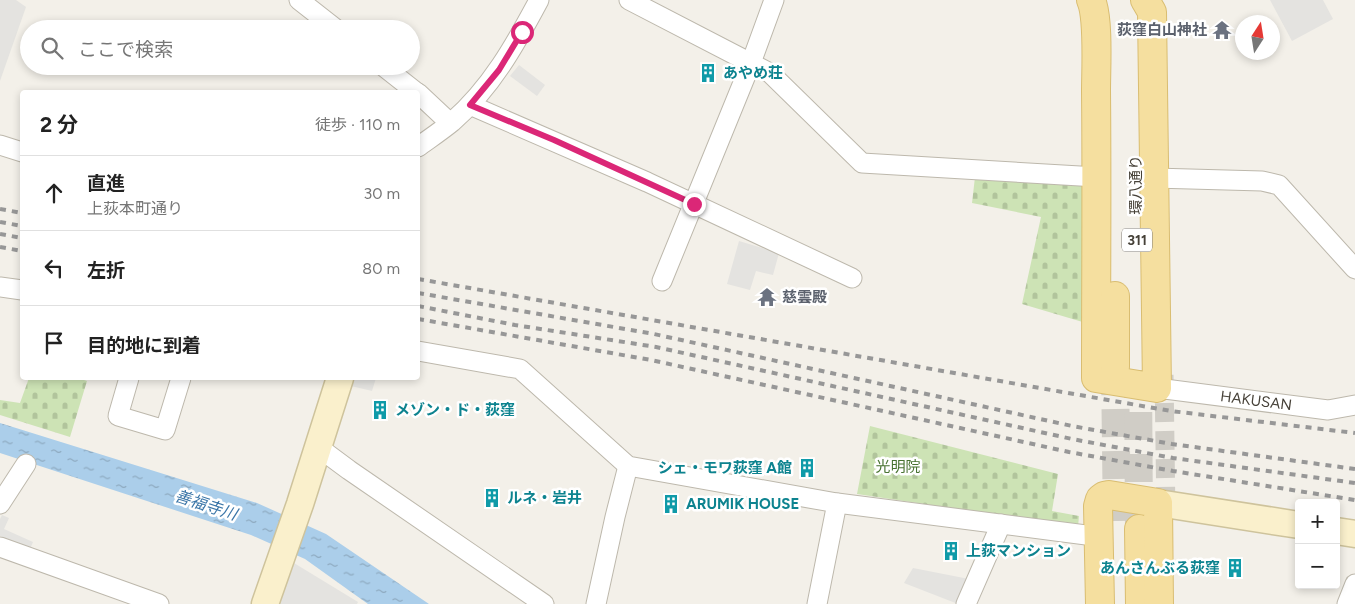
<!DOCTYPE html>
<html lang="ja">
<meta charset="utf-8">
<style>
:root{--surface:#fff;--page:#f2f2f2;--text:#222;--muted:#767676;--line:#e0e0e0}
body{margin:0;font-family:Figtree,"Noto Sans JP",sans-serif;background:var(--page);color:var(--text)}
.controls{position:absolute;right:15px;bottom:15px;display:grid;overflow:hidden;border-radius:5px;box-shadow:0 2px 8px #0003}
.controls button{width:45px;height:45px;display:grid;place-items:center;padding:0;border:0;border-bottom:1px solid var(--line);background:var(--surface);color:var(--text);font:25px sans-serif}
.compass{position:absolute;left:1235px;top:15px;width:45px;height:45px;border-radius:50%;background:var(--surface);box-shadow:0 2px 8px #0003;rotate:12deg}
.stop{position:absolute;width:15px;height:15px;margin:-11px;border:4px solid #db2777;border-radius:50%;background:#fff}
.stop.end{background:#db2777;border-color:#fff;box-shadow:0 1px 5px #0008}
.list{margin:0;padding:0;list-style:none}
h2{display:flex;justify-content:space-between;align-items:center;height:65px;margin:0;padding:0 20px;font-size:21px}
h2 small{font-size:16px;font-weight:400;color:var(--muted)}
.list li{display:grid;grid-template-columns:32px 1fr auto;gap:15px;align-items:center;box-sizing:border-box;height:75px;padding:0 20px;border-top:1px solid var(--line)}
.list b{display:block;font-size:19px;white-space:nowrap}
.list p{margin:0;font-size:16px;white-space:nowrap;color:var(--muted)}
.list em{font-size:16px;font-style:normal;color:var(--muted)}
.icon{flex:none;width:28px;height:28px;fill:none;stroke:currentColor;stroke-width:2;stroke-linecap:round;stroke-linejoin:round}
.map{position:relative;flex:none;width:1355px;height:604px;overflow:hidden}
.search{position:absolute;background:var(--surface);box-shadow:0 2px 8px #0003;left:20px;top:20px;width:400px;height:55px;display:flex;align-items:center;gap:12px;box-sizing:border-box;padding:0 18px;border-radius:28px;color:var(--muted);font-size:19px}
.panel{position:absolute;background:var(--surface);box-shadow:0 2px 8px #0003;left:20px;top:90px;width:400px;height:290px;border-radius:5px}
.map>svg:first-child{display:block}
.cemetery{fill:url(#cemetery-stones)}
.parking{fill:#e4e3e0}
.water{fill:url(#water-ripples)}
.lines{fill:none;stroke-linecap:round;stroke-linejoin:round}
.street-tunnel{stroke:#d0cdc6;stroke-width:19;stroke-dasharray:19 9;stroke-linecap:butt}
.primary-tunnel{stroke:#d0cdc6;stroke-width:28;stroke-dasharray:28 14;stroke-linecap:butt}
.street-casing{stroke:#bdb8ac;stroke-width:21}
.secondary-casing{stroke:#cec39c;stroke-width:29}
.primary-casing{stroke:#d9bd71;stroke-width:30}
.street{stroke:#fff;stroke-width:19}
.secondary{stroke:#faf0cc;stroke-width:26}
.primary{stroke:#f5df9f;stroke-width:28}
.rail{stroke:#979797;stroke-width:4;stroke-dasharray:6 6;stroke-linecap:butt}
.route{stroke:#db2777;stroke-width:6}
.labels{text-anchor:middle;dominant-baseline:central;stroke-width:5;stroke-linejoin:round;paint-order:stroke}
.shield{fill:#fff;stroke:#7e7a74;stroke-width:1}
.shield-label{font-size:14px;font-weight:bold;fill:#464138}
.worship-label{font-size:15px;font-weight:bold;fill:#5b616d;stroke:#fff;text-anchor:end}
.culture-label{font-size:15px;font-weight:bold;fill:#0d838f;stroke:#fff;text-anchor:start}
.street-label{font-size:15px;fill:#464138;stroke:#fff}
.park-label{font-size:15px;fill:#477230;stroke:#fff}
.water-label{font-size:16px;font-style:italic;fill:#3b76a8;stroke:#fff}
</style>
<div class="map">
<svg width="1355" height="604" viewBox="0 0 1355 604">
<defs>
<pattern id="cemetery-stones" width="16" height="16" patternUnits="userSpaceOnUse" patternTransform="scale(1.25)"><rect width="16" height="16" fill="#cde3b5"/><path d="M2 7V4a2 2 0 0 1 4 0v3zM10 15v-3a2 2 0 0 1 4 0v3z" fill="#b1c49c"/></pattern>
<pattern id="water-ripples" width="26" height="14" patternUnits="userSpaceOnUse" patternTransform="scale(1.25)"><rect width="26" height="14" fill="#abceea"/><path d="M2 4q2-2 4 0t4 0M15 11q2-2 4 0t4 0" fill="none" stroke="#8da9bf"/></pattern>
</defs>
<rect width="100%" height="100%" fill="#f3f0e9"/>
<g class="cemetery">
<polygon points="975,177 1086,186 1086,323 1022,304 1041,217 972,203"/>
<polygon points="29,378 78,378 87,381 70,437 0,415 0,400 20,403"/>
<polygon points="870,426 1058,474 1052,511 1079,516 1078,527 857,494"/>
</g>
<g class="parking">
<polygon points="0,0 16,0 26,7 0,81"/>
<polygon points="1270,0 1323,0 1333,19 1292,41"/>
<polygon points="519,65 545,85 537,96 510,76"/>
<polygon points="739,241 779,253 773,275 756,271 750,290 727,284"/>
<polygon points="353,378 376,378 372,391 351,386"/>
<polygon points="2,515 9,518 4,529 33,542 30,549 0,536 0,519"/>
<polygon points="289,560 358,602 357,604 274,604"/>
<polygon points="913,568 969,579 958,604 904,583"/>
</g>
<polygon class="water" points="0,423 257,503 326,534 429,604 368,604 305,559 251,535 0,453"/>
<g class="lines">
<polyline class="street-tunnel" points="1164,375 1166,515"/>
<g class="primary-tunnel">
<polyline points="1115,367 1117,526"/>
<polyline points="1138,370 1139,529"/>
</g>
<g class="street-casing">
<g id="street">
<polyline points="299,0 336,29"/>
<polyline points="629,0 770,73 862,163 1097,177"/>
<polyline points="383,66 416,92"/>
<polyline points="418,93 450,123"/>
<polyline points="470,105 647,182 852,278"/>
<polyline points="0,145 22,152"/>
<path d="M418,147C429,139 441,131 452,122C491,88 515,45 539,0"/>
<polyline points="1154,178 1262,181 1279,185 1355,269"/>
<polyline points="662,281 751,63 774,0"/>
<polyline points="0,287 22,290"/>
<polyline points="418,351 520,369 628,466 837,503 1094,536 1100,549"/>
<polyline points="129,378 118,416 165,430 181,378"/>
<path id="s1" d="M1157,388L1328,410L1355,405"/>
<polyline points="318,447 349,470 544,604"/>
<polyline points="0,504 26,464"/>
<polyline points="0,547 159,604"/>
<polyline points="596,604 615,517 628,466"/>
<polyline points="817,604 837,503"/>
<polyline points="966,604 1001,524"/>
<polyline points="1347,604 1355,584"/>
</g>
</g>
<g class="secondary-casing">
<g id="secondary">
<polyline points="1158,503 1299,525"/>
<polyline points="1336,531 1355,534"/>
<polyline points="265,604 300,504 340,378"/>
</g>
</g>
<g class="primary-casing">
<g id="primary">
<path d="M1091,0C1099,18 1096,70 1096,91C1097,187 1096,282 1096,378L1157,388L1152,12L1145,0"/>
<polyline points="1115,296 1115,367"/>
<polyline points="1139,529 1140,604"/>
<polyline points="1100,604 1098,506 1100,499 1104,496 1109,495 1158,503 1159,604"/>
</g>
</g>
<use href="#street" class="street"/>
<use href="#secondary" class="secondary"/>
<use href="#primary" class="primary"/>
<g class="rail">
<polyline points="0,209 22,213"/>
<polyline points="0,222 22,226"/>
<polyline points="0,234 22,238"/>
<polyline points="0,247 22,251"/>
<polyline points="418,279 1171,411 1355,433"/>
<polyline points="418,293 654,334 1072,426 1172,444 1355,469"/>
<polyline points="418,306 515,325 656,347 1072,439 1173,458 1355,483"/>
<polyline points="418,319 651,360 1069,452 1173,471 1355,500"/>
</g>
</g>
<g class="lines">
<polyline class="route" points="522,32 499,70 470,105 554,140 694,204"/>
</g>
<defs>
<g id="temple-bare" transform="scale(1.5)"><path d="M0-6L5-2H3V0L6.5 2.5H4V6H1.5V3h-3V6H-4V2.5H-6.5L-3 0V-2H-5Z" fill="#6b7280" stroke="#fff" stroke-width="2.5" paint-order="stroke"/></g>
<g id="building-bare" transform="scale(1.5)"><path d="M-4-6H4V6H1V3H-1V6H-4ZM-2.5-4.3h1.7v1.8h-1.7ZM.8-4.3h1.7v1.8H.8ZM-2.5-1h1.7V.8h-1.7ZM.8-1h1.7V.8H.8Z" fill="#0f9aa8" stroke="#fff" stroke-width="2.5" paint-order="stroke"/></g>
</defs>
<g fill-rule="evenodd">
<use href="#temple-bare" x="1222" y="30"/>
<use href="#building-bare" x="708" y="73"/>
<use href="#temple-bare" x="767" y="297"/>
<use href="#building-bare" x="380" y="410"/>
<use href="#building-bare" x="807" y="468"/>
<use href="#building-bare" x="492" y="498"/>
<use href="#building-bare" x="671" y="504"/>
<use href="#building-bare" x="951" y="551"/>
<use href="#building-bare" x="1235" y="568"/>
</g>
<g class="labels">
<rect class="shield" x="1122" y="228.5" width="30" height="23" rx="4"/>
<g class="shield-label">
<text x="1137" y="240">311</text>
</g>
<g class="worship-label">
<text x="1207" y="30">荻窪白山神社</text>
<text x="782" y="297" text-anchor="start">慈雲殿</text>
</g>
<g class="culture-label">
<text x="723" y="73">あやめ荘</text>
<text x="395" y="410">メゾン・ド・荻窪</text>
<text x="792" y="468" text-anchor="end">シェ・モワ荻窪 A館</text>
<text x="507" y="498">ルネ・岩井</text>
<text x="686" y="504">ARUMIK HOUSE</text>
<text x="966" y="551">上荻マンション</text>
<text x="1220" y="568" text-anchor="end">あんさんぶる荻窪</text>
</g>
<g class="street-label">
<text transform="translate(1136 185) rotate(-90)">環八通り</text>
<text stroke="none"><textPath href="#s1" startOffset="100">HAKUSAN</textPath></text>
</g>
<g class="park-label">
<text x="898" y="467">光明院</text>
</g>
<g class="water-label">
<text transform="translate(206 505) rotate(18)">善福寺川</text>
</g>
</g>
</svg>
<div class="controls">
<button>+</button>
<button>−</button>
</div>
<svg class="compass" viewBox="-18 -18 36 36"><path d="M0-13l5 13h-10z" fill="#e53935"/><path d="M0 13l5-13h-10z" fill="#767676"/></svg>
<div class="stop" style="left:522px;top:32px"></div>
<div class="stop end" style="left:694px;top:204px"></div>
<div class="search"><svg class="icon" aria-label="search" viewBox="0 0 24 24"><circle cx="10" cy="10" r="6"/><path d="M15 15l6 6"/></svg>ここで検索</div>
<section class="panel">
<h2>2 分<small>徒歩 · 110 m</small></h2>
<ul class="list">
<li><svg class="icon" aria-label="ahead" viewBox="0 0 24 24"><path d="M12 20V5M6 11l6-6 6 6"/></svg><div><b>直進</b><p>上荻本町通り</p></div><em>30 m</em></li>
<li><svg class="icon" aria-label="left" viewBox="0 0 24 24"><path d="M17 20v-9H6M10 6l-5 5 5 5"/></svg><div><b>左折</b></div><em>80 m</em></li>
<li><svg class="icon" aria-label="arrive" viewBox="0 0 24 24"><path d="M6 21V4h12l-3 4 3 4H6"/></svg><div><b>目的地に到着</b></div></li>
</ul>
</section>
</div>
